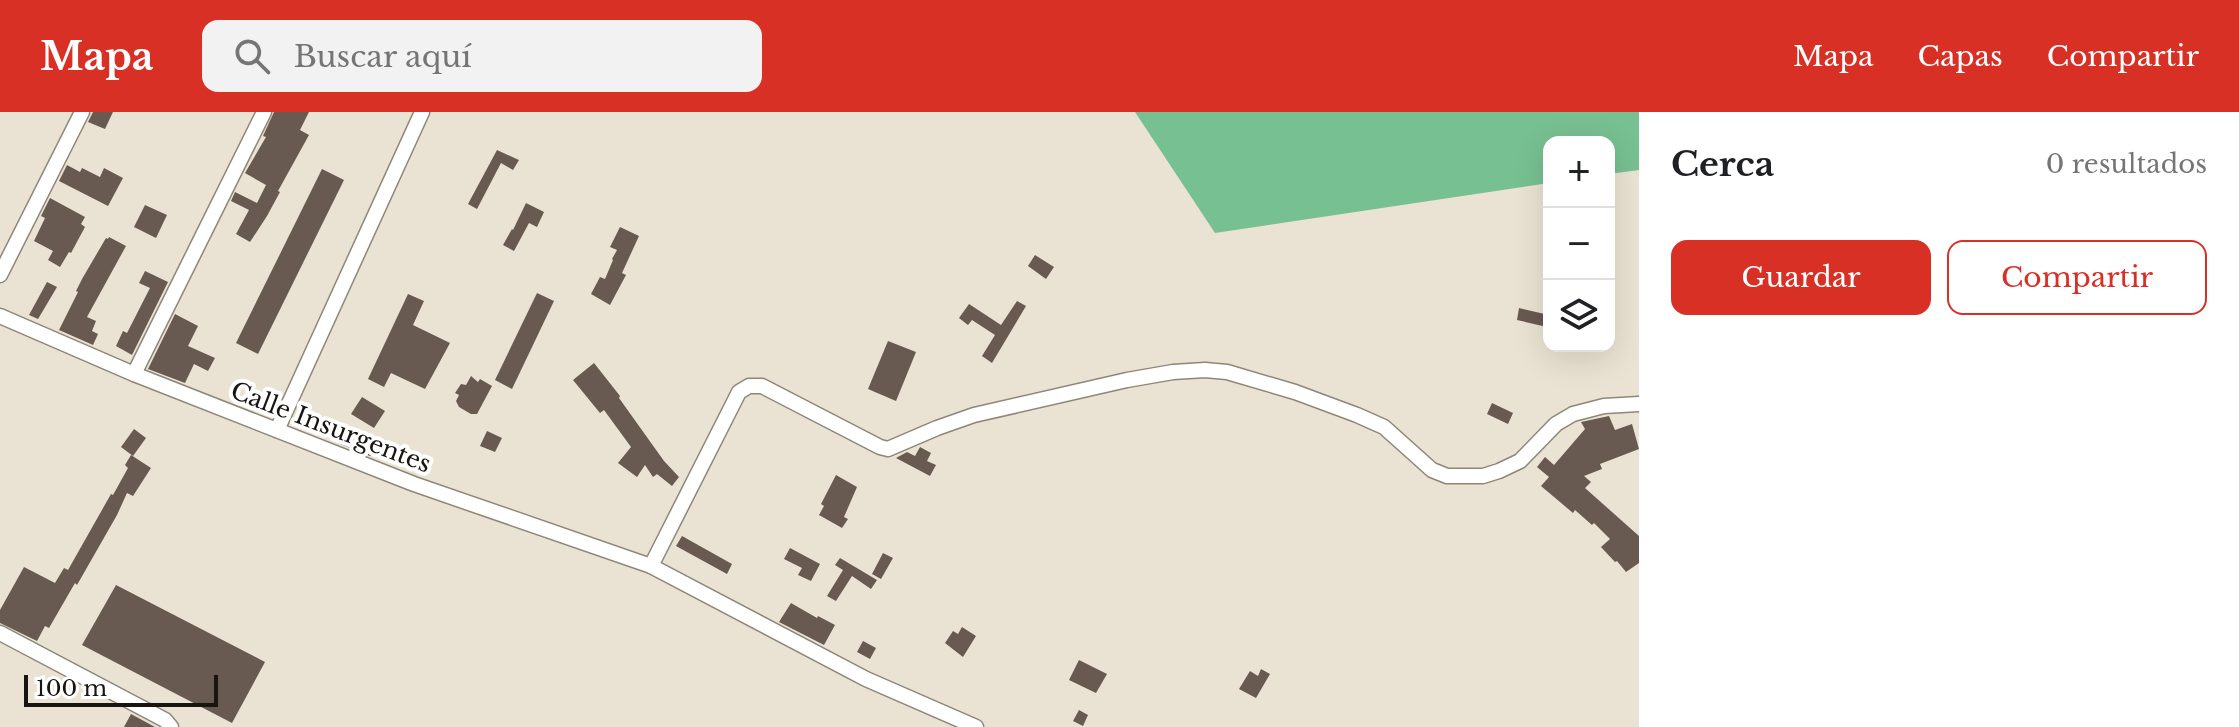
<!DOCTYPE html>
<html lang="es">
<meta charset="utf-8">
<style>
:root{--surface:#fff;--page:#f2f2f2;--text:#202124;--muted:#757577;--line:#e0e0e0;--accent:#d93025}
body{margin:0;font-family:"Libre Baskerville",serif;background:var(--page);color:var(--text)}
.controls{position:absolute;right:24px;top:24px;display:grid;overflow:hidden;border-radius:16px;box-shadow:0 8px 32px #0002}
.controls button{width:72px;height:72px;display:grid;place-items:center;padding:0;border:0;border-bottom:2px solid var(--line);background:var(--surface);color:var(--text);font:40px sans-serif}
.scale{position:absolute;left:24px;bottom:20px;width:194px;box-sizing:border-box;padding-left:8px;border:4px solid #181510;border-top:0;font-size:22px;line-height:28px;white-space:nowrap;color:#181510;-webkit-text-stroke:6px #fff;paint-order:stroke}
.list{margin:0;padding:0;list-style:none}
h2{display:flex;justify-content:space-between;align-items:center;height:104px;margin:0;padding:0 32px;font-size:34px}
h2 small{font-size:26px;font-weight:400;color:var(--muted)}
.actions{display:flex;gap:16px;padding:24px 32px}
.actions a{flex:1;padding:18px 0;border:2px solid var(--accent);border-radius:16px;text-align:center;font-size:28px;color:var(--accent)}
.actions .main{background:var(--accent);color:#fff}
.icon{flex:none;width:44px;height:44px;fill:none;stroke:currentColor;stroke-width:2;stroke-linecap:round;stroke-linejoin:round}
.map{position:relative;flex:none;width:1639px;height:615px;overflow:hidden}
header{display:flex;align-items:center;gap:48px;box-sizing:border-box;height:112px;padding:0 40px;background:var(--accent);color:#fff}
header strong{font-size:38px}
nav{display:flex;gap:44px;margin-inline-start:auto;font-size:28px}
.search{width:560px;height:72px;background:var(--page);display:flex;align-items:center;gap:20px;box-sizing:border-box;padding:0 28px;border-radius:16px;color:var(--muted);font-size:30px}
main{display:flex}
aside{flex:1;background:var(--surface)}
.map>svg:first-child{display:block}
.forest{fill:#77c091}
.building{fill:#685951}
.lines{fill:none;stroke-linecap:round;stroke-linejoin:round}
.street-casing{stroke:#8d8778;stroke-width:17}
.street{stroke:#fff;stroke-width:14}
.labels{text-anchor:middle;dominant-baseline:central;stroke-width:8;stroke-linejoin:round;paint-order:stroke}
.street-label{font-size:24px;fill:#181510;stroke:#fff}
</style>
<header>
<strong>Mapa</strong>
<div class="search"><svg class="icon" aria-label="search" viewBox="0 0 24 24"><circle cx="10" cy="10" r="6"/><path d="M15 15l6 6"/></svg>Buscar aquí</div>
<nav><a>Mapa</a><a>Capas</a><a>Compartir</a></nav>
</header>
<main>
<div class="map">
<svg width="1639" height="615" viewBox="0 0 1639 615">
<rect width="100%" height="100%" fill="#eae3d3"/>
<polygon class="forest" points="1135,0 1639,0 1639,58 1609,62 1609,30 1549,30 1549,71 1215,121"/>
<g class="building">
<polygon points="93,0 113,0 105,17 88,10"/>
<polygon points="274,0 309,0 300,18 309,23 278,79 280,80 267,104 250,130 236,122 249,98 231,89 235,80 257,91 266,73 245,61 266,25 263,24"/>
<polygon points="497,38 519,48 513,58 501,51 477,97 468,92"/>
<polygon points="67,53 80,60 82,56 100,65 104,56 123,66 108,94 59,69"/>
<polygon points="322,57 344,68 258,242 236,231"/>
<polygon points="50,86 85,105 81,112 85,115 71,141 69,140 60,155 48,148 53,139 34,129 45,106 41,104"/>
<polygon points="526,91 544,100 537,115 529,111 514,139 503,133 512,117 513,118"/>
<polygon points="145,93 167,103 156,126 134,115"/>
<polygon points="620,115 639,124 622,161 626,163 610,193 591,182 600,165 605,167 613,148 612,147 617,138 610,135"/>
<polygon points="109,125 126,134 87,205 96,209 92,219 98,222 93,233 59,218 78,180 76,179 82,167 106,126 108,127"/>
<polygon points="1035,143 1054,155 1046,167 1028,154"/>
<polygon points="145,159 168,170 132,243 116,234 123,219 127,221 150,176 139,171"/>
<polygon points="47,170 57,175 38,207 29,203"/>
<polygon points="537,181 554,189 512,277 495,268"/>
<polygon points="408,182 424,189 413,213 450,231 425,277 391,261 384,275 368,267"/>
<polygon points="1017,189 1026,194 992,251 982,244 995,223 972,208 968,213 959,206 969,192 1001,213"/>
<polygon points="1519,196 1549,203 1547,215 1517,208"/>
<polygon points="175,202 198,214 188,234 215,246 208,259 194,252 185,271 148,257"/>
<polygon points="888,229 916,240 896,289 868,277"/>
<polygon points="594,251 620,284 619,286 664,349 679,365 672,374 657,362 653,365 645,353 637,365 618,351 631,335 604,298 600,301 573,268"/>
<polygon points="471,264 478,270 480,267 492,274 477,302 471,302 459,295 456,289 459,283 455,281 461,272 466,273"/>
<polygon points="362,285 385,299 374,316 351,302"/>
<polygon points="1492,291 1513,301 1508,312 1487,302"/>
<polygon points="1609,304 1615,318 1632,312 1639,337 1600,352 1602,357 1584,364 1591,370 1585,376 1639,424 1639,451 1626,460 1617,449 1615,450 1601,435 1610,427 1594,411 1592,413 1575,398 1573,401 1541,374 1549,365 1537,355 1545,345 1554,353 1585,317 1581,310"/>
<polygon points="134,317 146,326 133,344 121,335"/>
<polygon points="487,319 502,326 495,340 480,334"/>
<polygon points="339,326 386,330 386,345 370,344 338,331"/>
<polygon points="920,335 931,341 927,349 936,353 930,364 896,346 907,340 915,344"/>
<polygon points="131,343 151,356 133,384 127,381 117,403 77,473 75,471 49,516 45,514 37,529 0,511 0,498 24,455 55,471 64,456 68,458 111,382 113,383 128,356 125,353"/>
<polygon points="836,363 857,375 844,405 848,407 842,416 819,403 824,394 821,392"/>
<polygon points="682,424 732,452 727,462 676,434"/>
<polygon points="790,436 820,452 811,469 798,463 802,456 784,447"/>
<polygon points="883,441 893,446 881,467 872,462"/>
<polygon points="840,446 877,468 871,477 852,464 836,489 827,484 843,458 835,453"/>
<polygon points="116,473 265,550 232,611 82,533"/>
<polygon points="791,491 817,506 818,504 835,513 824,533 779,510"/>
<polygon points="962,515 976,524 963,545 945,531 953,519 958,522"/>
<polygon points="863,529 876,536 870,547 857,540"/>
<polygon points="1079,548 1107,562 1096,581 1069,568"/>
<polygon points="1261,557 1270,562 1256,586 1239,577 1250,559 1258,564"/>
<polygon points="1079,598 1088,603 1083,614 1073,609"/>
<polygon points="131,602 155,615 124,615"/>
</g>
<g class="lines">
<g class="street-casing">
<g id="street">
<polyline points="0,163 82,0"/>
<polyline points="0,204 134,262 414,372 651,454 866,567 976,615"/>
<polyline points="134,262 264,0"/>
<polyline points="277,318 422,0"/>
<polyline points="651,454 739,280 749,274 762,274 880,335 888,337 937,316 974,303 1127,268 1173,260 1205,258 1227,260 1295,280 1357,303 1384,315 1432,358 1447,364 1483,364 1499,359 1520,349 1556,312 1573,302 1604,294 1639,292"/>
<polyline points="0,521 165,608 171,615"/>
</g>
</g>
<use href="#street" class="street"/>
</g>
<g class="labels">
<g class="street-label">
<text transform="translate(331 315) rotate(21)">Calle Insurgentes</text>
</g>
</g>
</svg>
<div class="controls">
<button>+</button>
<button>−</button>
<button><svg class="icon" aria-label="layers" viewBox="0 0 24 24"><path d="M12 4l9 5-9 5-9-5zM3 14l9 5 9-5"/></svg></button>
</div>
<div class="scale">100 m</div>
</div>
<aside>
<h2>Cerca<small>0 resultados</small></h2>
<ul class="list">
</ul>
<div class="actions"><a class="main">Guardar</a><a>Compartir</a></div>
</aside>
</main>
